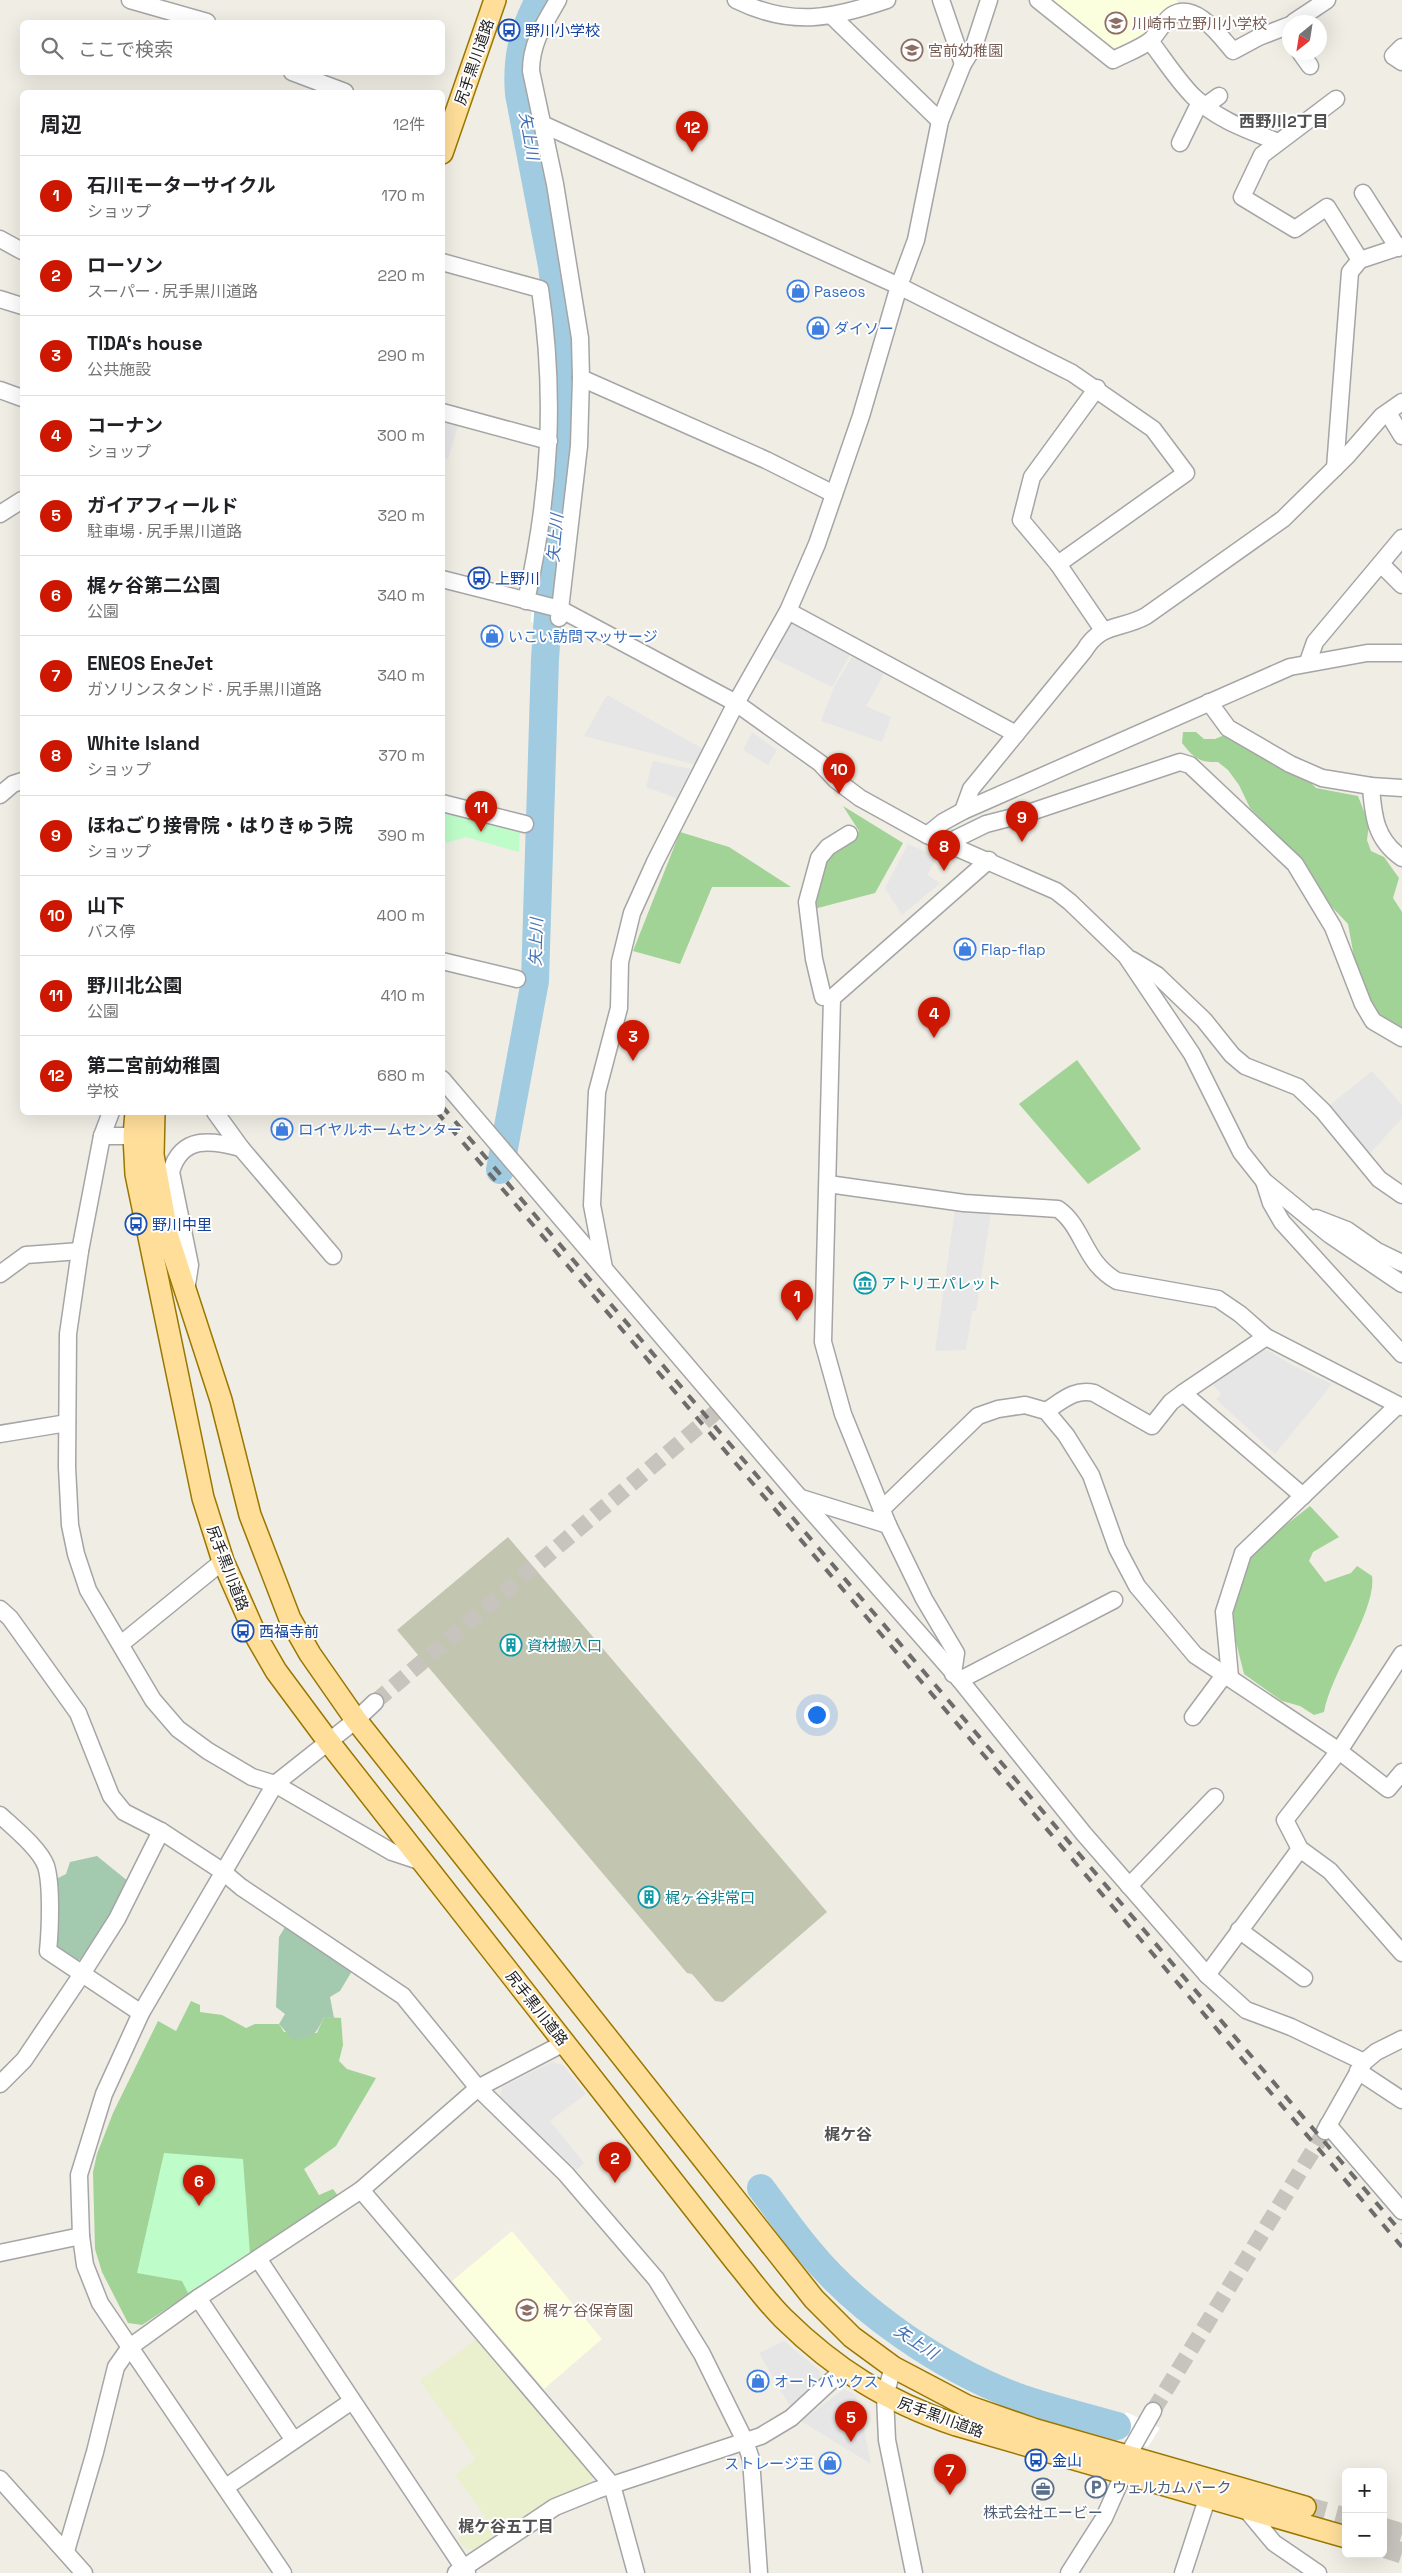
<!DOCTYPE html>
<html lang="ja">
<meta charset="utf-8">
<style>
:root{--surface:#fff;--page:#f6f6f6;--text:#202124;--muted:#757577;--line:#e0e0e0;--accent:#cd1700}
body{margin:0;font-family:"Space Grotesk","Noto Sans JP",sans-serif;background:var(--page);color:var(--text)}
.controls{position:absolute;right:15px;bottom:15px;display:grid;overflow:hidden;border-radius:8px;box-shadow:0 5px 20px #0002}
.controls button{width:45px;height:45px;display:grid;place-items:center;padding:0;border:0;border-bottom:1px solid var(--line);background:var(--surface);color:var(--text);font:25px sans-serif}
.compass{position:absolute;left:1282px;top:15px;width:45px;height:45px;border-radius:50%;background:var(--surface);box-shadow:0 5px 20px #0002;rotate:210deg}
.you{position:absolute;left:816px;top:1714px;width:18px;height:18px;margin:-12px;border:4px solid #fff;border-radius:50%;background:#1a73e8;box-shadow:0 0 0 8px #1a73e833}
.badge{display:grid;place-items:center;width:32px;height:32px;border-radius:50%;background:var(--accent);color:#fff;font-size:16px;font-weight:700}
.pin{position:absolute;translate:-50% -41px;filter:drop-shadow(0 1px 2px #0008)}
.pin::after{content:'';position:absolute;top:26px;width:18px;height:15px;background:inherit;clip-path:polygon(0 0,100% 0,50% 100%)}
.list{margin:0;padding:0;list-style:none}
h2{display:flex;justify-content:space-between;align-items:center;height:65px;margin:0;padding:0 20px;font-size:21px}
h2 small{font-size:16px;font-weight:400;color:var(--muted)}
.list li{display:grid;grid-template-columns:32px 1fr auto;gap:15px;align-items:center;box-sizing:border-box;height:80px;padding:0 20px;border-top:1px solid var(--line)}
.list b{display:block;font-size:19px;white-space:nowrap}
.list p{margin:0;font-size:16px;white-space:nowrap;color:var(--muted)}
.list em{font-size:16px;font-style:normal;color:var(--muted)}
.icon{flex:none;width:28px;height:28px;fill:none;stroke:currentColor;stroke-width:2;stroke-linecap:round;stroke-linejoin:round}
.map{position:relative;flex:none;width:1402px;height:2573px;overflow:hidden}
.search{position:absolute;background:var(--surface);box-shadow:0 5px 20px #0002;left:20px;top:20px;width:425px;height:55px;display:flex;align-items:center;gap:12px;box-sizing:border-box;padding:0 18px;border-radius:8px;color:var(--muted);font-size:19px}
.panel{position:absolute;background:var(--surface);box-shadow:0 5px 20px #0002;left:20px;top:90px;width:425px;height:1025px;border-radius:8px}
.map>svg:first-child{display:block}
.education{fill:#fbffde}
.construction{fill:#c2c5af}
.farmland{fill:#eaf0ce}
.forest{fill:#a1d296}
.cemetery{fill:#a3caae}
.park{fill:#befdca}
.parking{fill:#e6e6e6}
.pier{fill:#fff}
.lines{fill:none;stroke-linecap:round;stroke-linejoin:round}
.river{stroke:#a1cbe0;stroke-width:28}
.minor-tunnel{stroke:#c6c4bc;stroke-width:16;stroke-dasharray:16 8;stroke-linecap:butt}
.major-tunnel{stroke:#c6c4bc;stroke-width:21;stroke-dasharray:21 11;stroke-linecap:butt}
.minor-casing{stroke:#a5a5a5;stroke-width:19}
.major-casing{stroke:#970;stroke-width:24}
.minor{stroke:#fff;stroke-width:16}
.major{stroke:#ffde9a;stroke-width:21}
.rail{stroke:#6c6c6c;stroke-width:4;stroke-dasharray:10 10;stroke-linecap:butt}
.labels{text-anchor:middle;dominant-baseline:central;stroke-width:4;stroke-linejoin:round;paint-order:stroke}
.education-label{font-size:15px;fill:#785e54;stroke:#fff;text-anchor:start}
.transit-label{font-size:15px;fill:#164399;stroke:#fff;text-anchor:start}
.street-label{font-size:15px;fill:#1e1e1e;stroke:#fff}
.shop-label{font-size:15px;fill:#366cbe;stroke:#fff;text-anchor:start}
.culture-label{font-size:15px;fill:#0d838f;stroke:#fff;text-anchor:start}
.service-label{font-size:15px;fill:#4e5e75;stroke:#fff;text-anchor:start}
.neighbourhood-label{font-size:16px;font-weight:bold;fill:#515151;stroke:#fff}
.water-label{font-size:16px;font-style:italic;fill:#4570b4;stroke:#fff}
</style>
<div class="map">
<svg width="1402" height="2573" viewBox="0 0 1402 2573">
<rect width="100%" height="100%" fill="#f0ede4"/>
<g class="education">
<polygon points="1047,0 1176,0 1178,2 1134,43 1115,54"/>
<polygon points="512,2231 602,2339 544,2389 452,2281"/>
</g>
<polygon class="construction" points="508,1537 827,1912 723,2002 715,2001 692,1974 687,1973 397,1630"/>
<polygon class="farmland" points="479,2337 594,2472 589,2483 552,2500 477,2550 465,2548 457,2538 486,2518 455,2475 476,2459 420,2381"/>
<g class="forest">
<path d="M1183,732H1196L1204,739H1215L1227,734L1308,780L1316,788L1358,796L1369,824L1367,840L1371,851L1384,857L1399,878L1393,898L1402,912V1031L1384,1023L1370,1003L1354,957L1348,924L1330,905L1306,866L1250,808L1239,785L1228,770L1218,762C1199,763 1193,757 1182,743Z"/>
<polygon points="843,806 903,843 875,893 814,909 822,861 859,831"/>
<polygon points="680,832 729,847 791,887 712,887 680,964 633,951"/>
<polygon points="1077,1060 1141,1149 1088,1184 1019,1104"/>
<path d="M1310,1506L1339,1537L1313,1552L1309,1561L1325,1582L1351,1573L1357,1566L1372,1576C1377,1609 1331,1673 1324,1712L1314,1715L1300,1706L1282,1701L1244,1674L1236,1642L1233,1610L1248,1560L1268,1539Z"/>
<polygon points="191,2001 200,2005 200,2012 222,2015 246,2028 255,2024 279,2024 284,2032 317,2033 324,2017 341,2018 343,2045 339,2061 347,2069 376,2078 336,2146 304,2169 319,2195 333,2189 338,2196 142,2325 128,2323 102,2272 95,2249 93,2172 97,2154 113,2113 158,2021 176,2031"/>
</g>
<g class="cemetery">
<polygon points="97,1856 129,1882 118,1908 84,1958 76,1961 58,1950 54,1880 66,1874 70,1862"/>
<path d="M285,1927L352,1971L340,1991L330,1997L334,2018L324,2017C315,2036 314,2037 293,2040L279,2024L285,2014L276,2007L279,1937Z"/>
</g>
<g class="park">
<polygon points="442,808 520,828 519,852 466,837 443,844"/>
<polygon points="164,2153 243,2159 250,2254 188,2293 182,2281 137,2273"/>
</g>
<g class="parking">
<polygon points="443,421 458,425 448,459 443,458"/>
<polygon points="791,622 851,653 832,687 771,657"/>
<polygon points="854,654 886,670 866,706 891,717 882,742 821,721 834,687"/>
<polygon points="607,695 705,750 697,765 584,736"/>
<polygon points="752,732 777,750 768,765 743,750"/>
<polygon points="653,761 691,769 676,798 646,787"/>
<polygon points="908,844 937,857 927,875 940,883 902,915 885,888"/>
<polygon points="1372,1071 1402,1105 1402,1118 1363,1161 1323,1111"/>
<polygon points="956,1202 992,1205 976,1311 972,1311 966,1350 935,1351"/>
<polygon points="1260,1346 1294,1366 1332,1384 1275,1454 1216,1399 1221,1394 1211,1382"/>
<polygon points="552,2062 563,2065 586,2094 550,2121 584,2163 577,2170 500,2097 502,2087"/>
<polygon points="784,2341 820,2371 821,2381 791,2408 759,2353"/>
<polygon points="844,2389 854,2394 858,2401 871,2464 801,2421"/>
<polygon points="1088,2478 1104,2482 1108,2492 1105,2497 1085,2494"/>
</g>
<g class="pier">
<polygon points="533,591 558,594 553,627 531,622"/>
<polygon points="1126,2412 1160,2428 1148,2447 1118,2436"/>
</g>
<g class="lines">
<g class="river">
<path d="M500,1170L535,981L545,659L550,585L565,435L567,388L552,266L519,94C516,59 523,30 539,0"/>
<path d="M761,2188C777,2209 792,2231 809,2251C859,2312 942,2368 1015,2396C1048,2408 1083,2416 1117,2426"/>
</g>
<g class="minor-tunnel">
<polyline points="375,1702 716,1412"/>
<polyline points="1153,2411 1325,2131"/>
</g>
<g class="major-tunnel">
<polyline points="1305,2507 1346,2518"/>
<polyline points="1383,2528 1402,2534"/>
<polyline points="1383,2547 1402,2553"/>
</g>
<g class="minor-casing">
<g id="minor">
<polyline points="130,0 207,22"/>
<path d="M558,0C544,24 531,43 531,71L555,184L580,338L581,378L579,446L559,618"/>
<path d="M736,0C791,27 831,19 887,0"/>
<polyline points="941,0 963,64"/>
<path d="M1038,0L1113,60C1125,54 1141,48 1151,40C1158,33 1163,22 1171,16C1195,0 1220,36 1233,51L1259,37L1290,25"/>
<polyline points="833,17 940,121"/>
<polyline points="1294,22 1327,0"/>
<path d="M1150,41C1164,59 1177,80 1193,96C1217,120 1248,130 1278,142"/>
<polyline points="1402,47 1393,56 1402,62"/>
<polyline points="1300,52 1310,66"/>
<polyline points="292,72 345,92"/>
<polyline points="1336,99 1262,155 1242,197 1295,229 1327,207 1360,260"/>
<polyline points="1205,106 1219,96"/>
<polyline points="540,123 899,286 1072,373 1153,429 1186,473 1058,564"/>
<polyline points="1180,143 1200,102"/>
<polyline points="1363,193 1398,248"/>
<polyline points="0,239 22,251"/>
<path d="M442,262L540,289C556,397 550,494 526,601"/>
<polyline points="0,299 22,306"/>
<polyline points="581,378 766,460 834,494"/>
<polyline points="1097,388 1032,477 1021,520 1058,564 1103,630"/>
<polyline points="0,390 22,398"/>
<polyline points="442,412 549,441"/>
<polyline points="1388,413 1402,436"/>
<polyline points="1335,468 1350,272 1360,260 1402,246"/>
<polyline points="0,514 22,500"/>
<polyline points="1381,564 1402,585"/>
<polyline points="442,579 560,609 736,703 820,763 836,780 860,798 927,835 1056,891 1070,902 1126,956 1192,1054 1241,1152 1264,1181 1330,1235 1402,1284"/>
<polyline points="788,611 1016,734"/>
<polyline points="1308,662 1315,642 1402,538"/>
<polyline points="1209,702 1228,728 1290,764 1322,778 1371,786 1402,788"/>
<path d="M1371,786C1373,817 1376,840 1402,858"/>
<polyline points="0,795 13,784 22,781"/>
<polyline points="442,803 525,824"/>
<path d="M963,811L971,789L1084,651C1101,622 1121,630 1146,616L1283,519L1347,456L1382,416L1402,402"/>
<polyline points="927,835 943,822 963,811 1290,667 1367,653 1402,653"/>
<polyline points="947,843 986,824 1025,814 1180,762 1190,765 1295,864 1333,927 1363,1004 1373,1021 1402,1038"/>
<polyline points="1132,960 1157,975 1204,1020 1232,1055 1245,1066 1298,1087 1323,1111 1379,1179 1402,1195"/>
<polyline points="442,961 517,979"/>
<polyline points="823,997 814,959 807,902 819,858 828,847 849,834"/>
<polyline points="442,1079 800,1498 960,1680 1084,1834 1207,1975 1246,2010 1291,2027 1364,2062 1325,2131"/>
<polyline points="111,1112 102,1136 80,1251 68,1334 67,1467 70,1525 76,1554 88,1590 153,1700 178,1729 208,1751 252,1777 275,1784 392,1852 422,1862"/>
<polyline points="215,1112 241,1148 333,1256"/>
<polyline points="102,1136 134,1136"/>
<polyline points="1264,1181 1271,1203 1282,1222 1402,1354"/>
<path d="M828,1184L964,1203L1058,1209C1084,1227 1083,1262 1117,1281L1218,1299L1240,1314L1266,1337L1402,1407"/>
<polyline points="1316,1218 1347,1230 1377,1251 1402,1263"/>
<polyline points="604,1268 592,1205 597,1092 619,1008 620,962 632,913 655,862 736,703 788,611 817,544 861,416 899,286 916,240 940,121 963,64 974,46 989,0"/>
<polyline points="0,1274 26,1255 80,1251"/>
<path d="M186,1291L190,1265L171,1172C181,1135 212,1140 241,1148"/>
<polyline points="1266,1337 1183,1393 1303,1496"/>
<path d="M1046,1411C1062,1401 1075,1388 1094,1393L1152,1426L1171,1402L1183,1393"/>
<polyline points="0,1434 67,1423"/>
<polyline points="801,1498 888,1525"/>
<polyline points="883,1508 978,1416 998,1409 1025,1405 1046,1411 1066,1435 1091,1475 1117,1548 1137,1586 1195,1655 1339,1751 1285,1820 1300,1849 1330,1871 1402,1953"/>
<polyline points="0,1609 10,1618 78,1713 111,1796 124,1812 161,1831 222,1871 241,1887 403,1996 478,2088 566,2174 656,2279 702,2354 745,2441 751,2459 759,2573"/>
<polyline points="121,1644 223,1561"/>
<polyline points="1402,1654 1339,1751 1388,1789 1402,1772"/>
<polyline points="953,1674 956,1653 924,1599 888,1525 843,1414 823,1342 832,998 989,860"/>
<polyline points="1230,1677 1224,1612 1243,1553 1398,1405"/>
<polyline points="960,1680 1114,1600"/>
<polyline points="1193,1717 1225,1674"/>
<path d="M0,1815C14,1828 40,1849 46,1866C52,1885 50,1932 48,1951L141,2013"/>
<polyline points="1129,1886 1215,1797"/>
<polyline points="1239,1930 1304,1978"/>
<polyline points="1207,1975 1300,1849"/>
<polyline points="1364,2062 1376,2052 1402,2039"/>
<polyline points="1358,2071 1402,2100"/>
<polyline points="0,2084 24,2060 82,1974 117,1919 161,1831"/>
<polyline points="1328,2125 1402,2211"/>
<polyline points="361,2190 612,2485 636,2573"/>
<polyline points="0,2253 81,2236"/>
<polyline points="259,2260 467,2573"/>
<polyline points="198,2298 293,2439"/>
<polyline points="893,2367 885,2396 887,2440 914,2573"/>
<polyline points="0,2479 84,2573"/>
<polyline points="226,2487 352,2401"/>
<polyline points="1244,2507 1274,2543 1318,2573"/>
<polyline points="66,2551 95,2452 116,2367 130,2347 198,2298 361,2190 478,2088 564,2043"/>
<polyline points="283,2573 100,2303 85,2265 81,2236 79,2175 104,2094 141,2013 275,1784 356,1720 375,1702"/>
<polyline points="456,2573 555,2507 597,2490 761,2436 791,2418 844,2369"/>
<polyline points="1069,2573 1104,2518 1124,2473 1128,2455 1153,2411"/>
<polyline points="1183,2573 1208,2496"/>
</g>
</g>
<g class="major-casing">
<g id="major">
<polyline points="442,153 495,0"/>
<path d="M136,1112L134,1136L136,1174L203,1498L223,1561L257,1638L276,1671L328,1741L736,2262C751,2280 766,2301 783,2318C836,2370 886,2401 956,2425L1346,2537"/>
<polyline points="154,1112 153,1155 168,1237 221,1400 250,1515 290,1619 310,1654 356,1720 814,2299 852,2337 893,2367 967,2406 1033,2429 1305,2507"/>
</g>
</g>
<use href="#minor" class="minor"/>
<use href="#major" class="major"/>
<g class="rail">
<polyline points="442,1106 1402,2233"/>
<polyline points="437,1112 1402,2247"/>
</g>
</g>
<defs>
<g id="school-ring" transform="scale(1.125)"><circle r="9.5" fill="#fff" stroke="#8d6e63" stroke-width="1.5"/><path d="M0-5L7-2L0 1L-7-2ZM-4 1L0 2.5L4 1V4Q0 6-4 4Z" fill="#8d6e63"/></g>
<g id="bus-ring" transform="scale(1.125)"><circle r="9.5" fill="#fff" stroke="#1a4fb4" stroke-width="1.5"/><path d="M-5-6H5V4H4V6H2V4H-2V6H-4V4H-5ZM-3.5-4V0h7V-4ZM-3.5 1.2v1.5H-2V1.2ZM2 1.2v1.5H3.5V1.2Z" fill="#1a4fb4"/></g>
<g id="shop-ring" transform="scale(1.125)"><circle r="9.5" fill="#fff" stroke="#3f7fe0" stroke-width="1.5"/><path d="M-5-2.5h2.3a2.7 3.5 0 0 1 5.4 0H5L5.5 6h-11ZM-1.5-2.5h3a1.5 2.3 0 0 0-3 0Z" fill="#3f7fe0"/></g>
<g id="museum-ring" transform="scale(1.125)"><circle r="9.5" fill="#fff" stroke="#0f9aa8" stroke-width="1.5"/><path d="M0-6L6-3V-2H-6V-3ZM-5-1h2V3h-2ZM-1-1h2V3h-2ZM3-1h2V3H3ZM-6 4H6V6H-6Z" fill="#0f9aa8"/></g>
<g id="building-ring" transform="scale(1.125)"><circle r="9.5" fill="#fff" stroke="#0f9aa8" stroke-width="1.5"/><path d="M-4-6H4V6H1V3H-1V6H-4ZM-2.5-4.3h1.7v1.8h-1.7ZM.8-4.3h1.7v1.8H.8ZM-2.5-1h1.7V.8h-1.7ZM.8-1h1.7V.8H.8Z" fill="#0f9aa8"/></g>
<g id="parking-ring" transform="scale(1.125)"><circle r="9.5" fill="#fff" stroke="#5c6f8a" stroke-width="1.5"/><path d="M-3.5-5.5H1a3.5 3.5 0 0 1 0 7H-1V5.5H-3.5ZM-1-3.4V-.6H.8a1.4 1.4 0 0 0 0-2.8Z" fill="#5c6f8a"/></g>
<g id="office-ring" transform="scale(1.125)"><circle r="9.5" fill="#fff" stroke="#5c6f8a" stroke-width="1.5"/><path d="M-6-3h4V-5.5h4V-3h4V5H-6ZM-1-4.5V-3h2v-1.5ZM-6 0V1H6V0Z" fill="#5c6f8a"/></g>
</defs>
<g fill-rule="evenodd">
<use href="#school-ring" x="1116" y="23"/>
<use href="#bus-ring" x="509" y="30"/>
<use href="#school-ring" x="912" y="50"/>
<use href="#shop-ring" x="798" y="291"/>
<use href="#shop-ring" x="818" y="328"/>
<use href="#bus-ring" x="479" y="578"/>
<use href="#shop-ring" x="492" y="636"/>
<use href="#shop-ring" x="965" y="949"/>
<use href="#shop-ring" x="282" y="1129"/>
<use href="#bus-ring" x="136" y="1224"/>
<use href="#museum-ring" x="865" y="1283"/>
<use href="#bus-ring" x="243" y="1631"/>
<use href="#building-ring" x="511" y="1645"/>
<use href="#building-ring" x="649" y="1897"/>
<use href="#school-ring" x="527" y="2310"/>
<use href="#shop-ring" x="758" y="2381"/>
<use href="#bus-ring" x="1036" y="2460"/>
<use href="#shop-ring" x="830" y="2463"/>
<use href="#parking-ring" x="1096" y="2487"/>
<use href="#office-ring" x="1043" y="2489"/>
</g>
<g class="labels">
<g class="education-label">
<text x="1132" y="23">川崎市立野川小学校</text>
<text x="928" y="50">宮前幼稚園</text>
<text x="543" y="2310">梶ケ谷保育園</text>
</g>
<g class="transit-label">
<text x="525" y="30">野川小学校</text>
<text x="495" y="578">上野川</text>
<text x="152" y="1224">野川中里</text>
<text x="259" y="1631">西福寺前</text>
<text x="1052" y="2460">金山</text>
</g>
<g class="street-label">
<text transform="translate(474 62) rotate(-71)">尻手黒川道路</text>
<text transform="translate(228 1568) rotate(69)">尻手黒川道路</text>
<text transform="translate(537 2008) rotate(52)">尻手黒川道路</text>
<text transform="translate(941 2417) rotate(20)">尻手黒川道路</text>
</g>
<g class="shop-label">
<text x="814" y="291">Paseos</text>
<text x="834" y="328">ダイソー</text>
<text x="508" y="636">いこい訪問マッサージ</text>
<text x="981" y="949">Flap-flap</text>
<text x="298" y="1129">ロイヤルホームセンター</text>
<text x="774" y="2381">オートバックス</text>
<text x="814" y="2463" text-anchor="end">ストレージ王</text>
</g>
<g class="culture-label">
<text x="881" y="1283">アトリエパレット</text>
<text x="527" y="1645">資材搬入口</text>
<text x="665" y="1897">梶ヶ谷非常口</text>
</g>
<g class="service-label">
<text x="1112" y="2487">ウェルカムパーク</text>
<text x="1043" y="2512" text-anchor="middle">株式会社エービー</text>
</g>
<g class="neighbourhood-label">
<text x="1284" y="121">西野川2丁目</text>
<text x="848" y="2134">梶ケ谷</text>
<text x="506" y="2526">梶ケ谷五丁目</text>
</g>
<g class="water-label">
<text transform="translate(529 136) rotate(80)">矢上川</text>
<text transform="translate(555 538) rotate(-85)">矢上川</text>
<text transform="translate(536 942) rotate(-88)">矢上川</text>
<text transform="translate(916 2342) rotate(33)">矢上川</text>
</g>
</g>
</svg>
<div class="controls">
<button>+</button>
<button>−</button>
</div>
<svg class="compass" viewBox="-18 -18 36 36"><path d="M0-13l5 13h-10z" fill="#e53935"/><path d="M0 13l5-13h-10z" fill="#757577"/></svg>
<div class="you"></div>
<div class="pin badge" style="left:797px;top:1321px">1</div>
<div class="pin badge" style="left:615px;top:2183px">2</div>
<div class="pin badge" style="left:633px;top:1061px">3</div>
<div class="pin badge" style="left:934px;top:1038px">4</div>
<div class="pin badge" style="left:851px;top:2442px">5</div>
<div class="pin badge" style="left:199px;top:2206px">6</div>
<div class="pin badge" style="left:950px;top:2495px">7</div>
<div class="pin badge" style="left:944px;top:871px">8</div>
<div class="pin badge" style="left:1022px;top:842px">9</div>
<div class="pin badge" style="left:839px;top:794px">10</div>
<div class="pin badge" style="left:481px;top:832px">11</div>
<div class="pin badge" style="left:692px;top:152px">12</div>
<div class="search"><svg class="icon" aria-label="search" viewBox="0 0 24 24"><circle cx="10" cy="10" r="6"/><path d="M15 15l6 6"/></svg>ここで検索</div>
<section class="panel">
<h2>周辺<small>12件</small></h2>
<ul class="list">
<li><span class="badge">1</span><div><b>石川モーターサイクル</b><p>ショップ</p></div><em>170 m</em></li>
<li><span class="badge">2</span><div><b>ローソン</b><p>スーパー · 尻手黒川道路</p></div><em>220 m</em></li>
<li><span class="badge">3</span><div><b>TIDA‘s house</b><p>公共施設</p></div><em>290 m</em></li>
<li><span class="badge">4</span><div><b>コーナン</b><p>ショップ</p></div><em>300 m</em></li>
<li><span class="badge">5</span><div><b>ガイアフィールド</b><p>駐車場 · 尻手黒川道路</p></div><em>320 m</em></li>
<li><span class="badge">6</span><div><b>梶ヶ谷第二公園</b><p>公園</p></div><em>340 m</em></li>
<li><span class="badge">7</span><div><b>ENEOS EneJet</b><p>ガソリンスタンド · 尻手黒川道路</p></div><em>340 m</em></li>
<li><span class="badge">8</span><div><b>White Island</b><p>ショップ</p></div><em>370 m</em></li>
<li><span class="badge">9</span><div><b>ほねごり接骨院・はりきゅう院</b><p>ショップ</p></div><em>390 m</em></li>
<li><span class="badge">10</span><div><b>山下</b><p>バス停</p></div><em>400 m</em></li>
<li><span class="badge">11</span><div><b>野川北公園</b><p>公園</p></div><em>410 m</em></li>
<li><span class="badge">12</span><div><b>第二宮前幼稚園</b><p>学校</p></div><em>680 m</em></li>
</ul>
</section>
</div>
